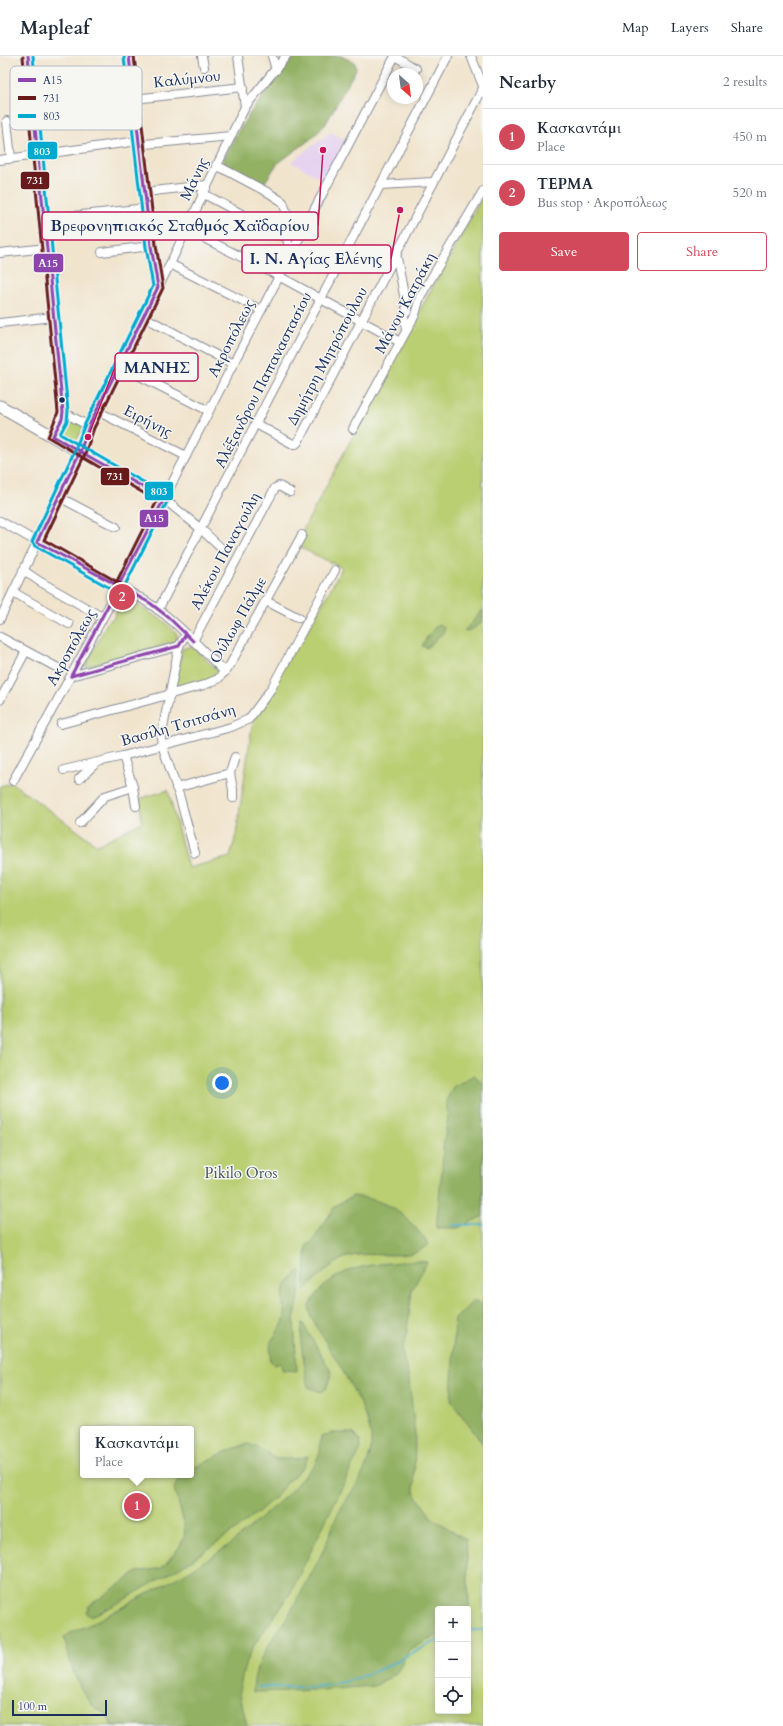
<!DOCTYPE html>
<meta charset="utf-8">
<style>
:root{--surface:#fff;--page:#f6f6f7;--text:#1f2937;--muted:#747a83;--line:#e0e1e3;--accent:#d1495b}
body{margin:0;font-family:Cardo,serif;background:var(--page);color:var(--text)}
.controls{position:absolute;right:12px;bottom:12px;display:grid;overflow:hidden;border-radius:4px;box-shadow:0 2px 10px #0003}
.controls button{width:36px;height:36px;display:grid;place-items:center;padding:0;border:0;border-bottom:1px solid var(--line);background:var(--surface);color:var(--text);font:20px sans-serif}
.compass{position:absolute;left:387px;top:12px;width:36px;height:36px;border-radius:50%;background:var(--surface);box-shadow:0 2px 10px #0003;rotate:152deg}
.scale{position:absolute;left:12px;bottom:10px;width:95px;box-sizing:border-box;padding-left:4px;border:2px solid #1b2f5e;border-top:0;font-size:11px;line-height:14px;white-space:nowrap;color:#1b2f5e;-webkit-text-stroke:3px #f6f6f2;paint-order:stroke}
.you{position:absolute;left:222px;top:1027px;width:14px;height:14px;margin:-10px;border:3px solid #fff;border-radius:50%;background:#1a73e8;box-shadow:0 0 0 6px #1a73e833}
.badge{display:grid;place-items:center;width:26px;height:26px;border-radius:50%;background:var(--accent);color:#fff;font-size:13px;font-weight:700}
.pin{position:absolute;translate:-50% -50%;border:2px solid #fff;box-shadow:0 1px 4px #0006}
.popup{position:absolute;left:80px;top:1370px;width:114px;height:52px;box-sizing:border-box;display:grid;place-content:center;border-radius:4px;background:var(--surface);filter:drop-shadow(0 1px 3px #0005);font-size:13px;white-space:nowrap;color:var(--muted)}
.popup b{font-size:15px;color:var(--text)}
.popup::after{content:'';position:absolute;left:50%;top:100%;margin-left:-8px;border:8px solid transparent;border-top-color:var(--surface)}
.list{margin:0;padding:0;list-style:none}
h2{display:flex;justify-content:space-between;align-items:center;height:52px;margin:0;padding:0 16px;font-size:17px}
h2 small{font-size:13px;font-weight:400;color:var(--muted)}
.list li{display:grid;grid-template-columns:26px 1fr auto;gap:12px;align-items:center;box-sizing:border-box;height:56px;padding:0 16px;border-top:1px solid var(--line)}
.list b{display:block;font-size:15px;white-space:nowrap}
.list p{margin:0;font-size:13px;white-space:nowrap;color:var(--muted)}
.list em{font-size:13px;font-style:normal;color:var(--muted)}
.actions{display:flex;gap:8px;padding:12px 16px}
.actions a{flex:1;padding:9px 0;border:1px solid var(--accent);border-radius:4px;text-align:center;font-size:14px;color:var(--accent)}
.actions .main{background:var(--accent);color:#fff}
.icon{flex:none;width:22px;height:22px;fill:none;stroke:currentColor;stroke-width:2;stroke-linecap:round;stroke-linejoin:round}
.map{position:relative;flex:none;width:483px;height:1670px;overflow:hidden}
header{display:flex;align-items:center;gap:24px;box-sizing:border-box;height:56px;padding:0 20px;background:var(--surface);border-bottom:1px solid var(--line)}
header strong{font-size:19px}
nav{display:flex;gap:22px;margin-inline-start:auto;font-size:14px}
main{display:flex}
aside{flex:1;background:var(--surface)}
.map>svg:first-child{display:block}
.built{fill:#e6d3f0}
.green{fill:#bace72;stroke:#6a7e68;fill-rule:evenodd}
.forest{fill:#93b164;stroke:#577061}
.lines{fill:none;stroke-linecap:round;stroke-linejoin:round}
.stream{stroke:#43acc3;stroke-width:2}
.street-casing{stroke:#868a96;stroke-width:10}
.secondary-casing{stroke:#868a96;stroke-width:13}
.street{stroke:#fff;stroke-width:8}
.secondary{stroke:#fff;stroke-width:11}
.bus-1-casing{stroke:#f6f6f2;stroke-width:6}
.bus-2-casing{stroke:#f6f6f2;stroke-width:6}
.bus-3-casing{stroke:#f6f6f2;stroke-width:6}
.bus-1{stroke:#8e44ad;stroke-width:3}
.bus-2{stroke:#681a1a;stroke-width:3}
.bus-3{stroke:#00a9ce;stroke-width:3}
.bus-dot{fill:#1b2f5e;stroke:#f6f6f2;stroke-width:1.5}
.labels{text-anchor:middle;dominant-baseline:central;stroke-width:3;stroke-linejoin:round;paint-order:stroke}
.street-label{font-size:15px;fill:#1b2f5e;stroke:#f6f6f2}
.park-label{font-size:15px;fill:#435763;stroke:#f6f6f2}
.key{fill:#f6f6f2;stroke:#b4bac6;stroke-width:1}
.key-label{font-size:11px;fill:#1b2f5e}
.leader{fill:none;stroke:#c2185b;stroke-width:1.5}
.callout-dot{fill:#c2185b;stroke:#f6f6f2;stroke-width:1.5}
.callout{fill:#f6f6f2;stroke:#c2185b;stroke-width:1.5}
.callout-label{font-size:16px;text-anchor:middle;font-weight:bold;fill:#1b2f5e}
.line-badge{stroke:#f6f6f2;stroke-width:1.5}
.badge-label{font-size:11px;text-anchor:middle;font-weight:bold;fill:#fff}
</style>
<header>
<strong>Mapleaf</strong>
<nav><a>Map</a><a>Layers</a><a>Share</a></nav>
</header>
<main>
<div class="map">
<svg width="483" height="1670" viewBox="0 0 483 1670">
<rect width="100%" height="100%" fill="#f6f6f2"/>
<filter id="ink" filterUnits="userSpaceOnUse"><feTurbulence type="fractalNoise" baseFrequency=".025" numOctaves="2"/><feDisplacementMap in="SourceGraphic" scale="8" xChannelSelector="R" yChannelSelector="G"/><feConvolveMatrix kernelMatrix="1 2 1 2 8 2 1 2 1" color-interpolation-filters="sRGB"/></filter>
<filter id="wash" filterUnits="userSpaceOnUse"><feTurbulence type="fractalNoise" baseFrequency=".012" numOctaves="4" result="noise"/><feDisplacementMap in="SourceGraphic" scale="16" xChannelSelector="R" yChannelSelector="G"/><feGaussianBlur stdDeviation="0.9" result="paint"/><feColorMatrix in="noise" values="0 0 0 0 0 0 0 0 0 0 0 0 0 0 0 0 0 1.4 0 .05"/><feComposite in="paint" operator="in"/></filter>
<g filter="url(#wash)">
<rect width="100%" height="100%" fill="#f1e4cd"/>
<polygon class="built" points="331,76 345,84 324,124 291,106"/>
<g class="green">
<path d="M483,140V1274L469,1369L483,1388V1670H0V730L12,727L97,789L142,766L139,743L168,734L188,812L230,801L236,779L252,670L257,653L313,565L342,512L295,489L408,276ZM83,1373H191V1419H83ZM451,1474L466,1484L469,1550L467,1553L468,1655H438V1579L429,1583Z"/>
<polygon points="66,361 84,370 75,387 58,378"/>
<polygon points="128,543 165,566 177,578 176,586 85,611 108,565 113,563 122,545"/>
<path d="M192,590L219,616C209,626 189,633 176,629L182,593Z"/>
</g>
<g class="forest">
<polygon points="295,0 341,0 355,7 356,13 325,69 312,82 277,108 263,129 222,106 237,77 250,57"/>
<polygon points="483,554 483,566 471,574 464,575"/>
<path d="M439,568L444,571V576L427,592L422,590C424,585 434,571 439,568Z"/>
<polygon points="474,1019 483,1027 483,1160 458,1172 436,1172 442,1114 443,1091 448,1061 446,1045 453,1031"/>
<path d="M353,1140C390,1144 407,1159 428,1188C409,1209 368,1191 342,1203C332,1207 313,1227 304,1235L307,1189L312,1186L336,1149Z"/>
<path d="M418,1205L427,1206L412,1234L407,1275L402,1296L409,1323L415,1378L414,1436L431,1461L466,1484L469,1550L467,1553H438V1579L409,1594L397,1616L386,1624L374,1630L321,1634L253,1636C253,1605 274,1583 289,1558C302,1536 314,1513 325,1491C329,1481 332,1472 336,1462C349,1435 374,1413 371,1380C367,1349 327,1290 311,1261L309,1250C333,1207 374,1208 418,1205Z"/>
<path d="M301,1214L299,1240L294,1265L297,1315L283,1314L280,1307L274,1309L270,1304C272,1298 269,1293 271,1286C275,1277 284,1270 285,1259C286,1255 283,1251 283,1247C281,1232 289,1222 301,1214Z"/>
<polygon points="473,1245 483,1249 483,1388 451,1345 455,1263"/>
<polygon points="302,1266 332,1317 326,1333 321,1336 308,1331 301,1287"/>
<polygon points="331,1377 353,1377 360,1384 361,1392 291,1536 253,1591 245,1608 239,1634 247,1670 112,1670 106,1658 93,1650 83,1637 73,1615 64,1582 70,1577 89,1569 186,1517 231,1488 287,1439 315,1408 320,1396 321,1381"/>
<path d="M248,1388L265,1395L275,1403H295L308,1400C305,1411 298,1416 290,1423C284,1428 281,1435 276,1440C237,1477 191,1505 144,1532C126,1542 109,1554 90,1560L86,1557L89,1550L137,1516L162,1512C169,1503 181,1492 184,1481C187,1467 177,1446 174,1432L181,1419H191V1414C209,1403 227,1394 248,1388Z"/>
</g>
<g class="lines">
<g class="stream">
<polyline points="453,1169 483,1169"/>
<polyline points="468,1574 483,1574"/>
<path d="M258,1631C282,1630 305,1633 329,1629C367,1624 403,1601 438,1584"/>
</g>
</g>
</g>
<g filter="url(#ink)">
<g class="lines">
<g class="street-casing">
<g id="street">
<polyline points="28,0 39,99 53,261 63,356 62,363 53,380"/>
<polyline points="129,0 151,190 158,231"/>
<polyline points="202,0 204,11"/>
<polyline points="238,0 245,51"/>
<polyline points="272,0 276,14"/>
<polyline points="395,0 416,13"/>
<polyline points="471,0 483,30"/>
<polyline points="134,43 243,31"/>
<polyline points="7,65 11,103"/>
<polyline points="0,104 131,86 145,88 231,80"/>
<polyline points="216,109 269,137 283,146 287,158 287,182 290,198"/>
<polyline points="381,129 433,126"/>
<polyline points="145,136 206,129"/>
<polyline points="202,137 287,182"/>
<polyline points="45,163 147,152"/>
<polyline points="186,173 273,217 400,286"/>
<polyline points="102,196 151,190"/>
<polyline points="0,197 47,192"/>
<polyline points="396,197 407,255"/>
<polyline points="170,208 261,254"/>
<polyline points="404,260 406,274"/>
<polyline points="144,261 233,308"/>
<polyline points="0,267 53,261"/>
<polyline points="120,310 209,355"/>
<polyline points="97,355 186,400"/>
<polyline points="63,356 89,370"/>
<polyline points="256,368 293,388 296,388 298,386 483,32"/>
<polyline points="353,373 415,259 420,241 483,135"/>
<polyline points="80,396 164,443 201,473 221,492"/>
<polyline points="59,441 116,471"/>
<path d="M0,465L119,532C162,547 193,586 225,616"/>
<polyline points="23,514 39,525 102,561"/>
<polyline points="13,536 69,568"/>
<polyline points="266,545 299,562"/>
<polyline points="158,554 448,0"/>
<polyline points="0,563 59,441 89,370 170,208 231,80 245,51 286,0"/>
<polyline points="0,581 58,612"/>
<polyline points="193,585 275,432 279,430 290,436"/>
<polyline points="179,590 161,682 162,689 180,742 195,797"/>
<polyline points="71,620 179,590 186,578"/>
<polyline points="0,644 26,595"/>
<polyline points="61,668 204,629 218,623 230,609 302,479"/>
<polyline points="123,700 133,731 136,750"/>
<polyline points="64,714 123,700 231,671 249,663 271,633 335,514"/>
<polyline points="79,723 96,707"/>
<polyline points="13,725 114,541 233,308 395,0"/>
<polyline points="176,732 230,717"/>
<polyline points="233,742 233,734 230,717 235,701"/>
<polyline points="80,767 105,740 133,731"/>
</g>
</g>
<g class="secondary-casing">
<polyline id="secondary" points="0,350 80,396"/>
</g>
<use href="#street" class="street"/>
<use href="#secondary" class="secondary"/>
<g class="bus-1-casing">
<g id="bus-1">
<polyline points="28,0 63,356 62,363 53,380 164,443 71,620"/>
<polyline points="129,0 151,190 158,231 89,370 80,396 37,486 150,547 168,561 193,585"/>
<polyline points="71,620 179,590 186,578"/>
</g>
</g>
<g class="bus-2-casing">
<g id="bus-2">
<polyline points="23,1 58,356 48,381 157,445 110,539"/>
<polyline points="121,528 44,484 85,398 94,372 163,232 156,189 134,0"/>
</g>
</g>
<g class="bus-3-casing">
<g id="bus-3">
<polyline points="33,0 68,355 67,365 60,378 166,439 169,442 118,543"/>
<polyline points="117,536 35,490 32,486 75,394 85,368 153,230 146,191 124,1"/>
</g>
</g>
<use href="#bus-1" class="bus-1"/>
<use href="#bus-2" class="bus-2"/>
<use href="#bus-3" class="bus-3"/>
</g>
</g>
<circle class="bus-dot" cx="62" cy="344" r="3.5"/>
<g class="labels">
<g class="street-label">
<text transform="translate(187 23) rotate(-6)">Καλύμνου</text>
<text transform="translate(194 123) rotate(-65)">Μάνης</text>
<text transform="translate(405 247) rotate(-62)">Μάνου Κατράκη</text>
<text transform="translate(231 282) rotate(-63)">Ακροπόλεως</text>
<text transform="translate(327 300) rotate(-62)">Δημήτρη Μητρόπουλου</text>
<text transform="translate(263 324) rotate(-63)">Αλέξανδρου Παπαναστασίου</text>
<text transform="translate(148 365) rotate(27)">Ειρήνης</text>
<text transform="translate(225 495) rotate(-62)">Αλέκου Παναγούλη</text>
<text transform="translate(238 564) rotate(-60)">Ούλωφ Πάλμε</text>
<text transform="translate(71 591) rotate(-61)">Ακροπόλεως</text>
<text transform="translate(178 669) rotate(-16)">Βασίλη Τσιτσάνη</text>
</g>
<g class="park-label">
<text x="241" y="1117">Pikilo Oros</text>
</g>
</g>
<rect x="10" y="10" width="132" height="64" rx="6" class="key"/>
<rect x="18" y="22" width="18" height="4" fill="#8e44ad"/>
<rect x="18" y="40" width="18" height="4" fill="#681a1a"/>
<rect x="18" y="58" width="18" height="4" fill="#00a9ce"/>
<g class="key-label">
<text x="43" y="28">Α15</text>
<text x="43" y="46">731</text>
<text x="43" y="64">803</text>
</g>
<path class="leader" d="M323 94L318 170M400 154L391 203M88 381L115 311"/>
<g class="callout-dot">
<circle cx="323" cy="94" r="4"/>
<circle cx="400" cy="154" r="4"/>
<circle cx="88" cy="381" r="4"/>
</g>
<g class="callout">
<rect x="42" y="156" width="276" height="28" rx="4"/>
<rect x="242" y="189" width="149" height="28" rx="4"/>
<rect x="115" y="297" width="83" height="28" rx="4"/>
</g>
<g class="callout-label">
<text x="180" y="175">Βρεφονηπιακός Σταθμός Χαϊδαρίου</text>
<text x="316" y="208">Ι. Ν. Αγίας Ελένης</text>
<text x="157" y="317">ΜΑΝΗΣ</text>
</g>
<g class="line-badge">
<rect x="27" y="85" width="31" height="19" rx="4" fill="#00a9ce"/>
<rect x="20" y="115" width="30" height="19" rx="4" fill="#681a1a"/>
<rect x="33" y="197" width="31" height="20" rx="4" fill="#8e44ad"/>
<rect x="100" y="411" width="30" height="19" rx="4" fill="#681a1a"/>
<rect x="144" y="425" width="30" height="20" rx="4" fill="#00a9ce"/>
<rect x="139" y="453" width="30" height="19" rx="4" fill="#8e44ad"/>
</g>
<g class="badge-label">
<text x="42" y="99">803</text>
<text x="35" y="128">731</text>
<text x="48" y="211">Α15</text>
<text x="115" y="424">731</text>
<text x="159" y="439">803</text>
<text x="154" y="466">Α15</text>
</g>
</svg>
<div class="controls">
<button>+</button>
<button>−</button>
<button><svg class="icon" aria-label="locate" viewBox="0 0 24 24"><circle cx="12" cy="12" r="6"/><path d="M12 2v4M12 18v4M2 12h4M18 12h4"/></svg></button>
</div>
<svg class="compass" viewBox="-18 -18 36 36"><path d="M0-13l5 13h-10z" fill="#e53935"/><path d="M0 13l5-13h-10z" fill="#747a83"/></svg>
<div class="scale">100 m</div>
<div class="you"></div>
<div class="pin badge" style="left:137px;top:1450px">1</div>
<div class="popup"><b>Κασκαντάμι</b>Place</div>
<div class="pin badge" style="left:122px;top:541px">2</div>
</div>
<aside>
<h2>Nearby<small>2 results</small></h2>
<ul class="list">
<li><span class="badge">1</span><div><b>Κασκαντάμι</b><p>Place</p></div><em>450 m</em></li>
<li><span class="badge">2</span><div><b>ΤΕΡΜΑ</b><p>Bus stop · Ακροπόλεως</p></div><em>520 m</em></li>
</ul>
<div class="actions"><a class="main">Save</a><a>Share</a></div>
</aside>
</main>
